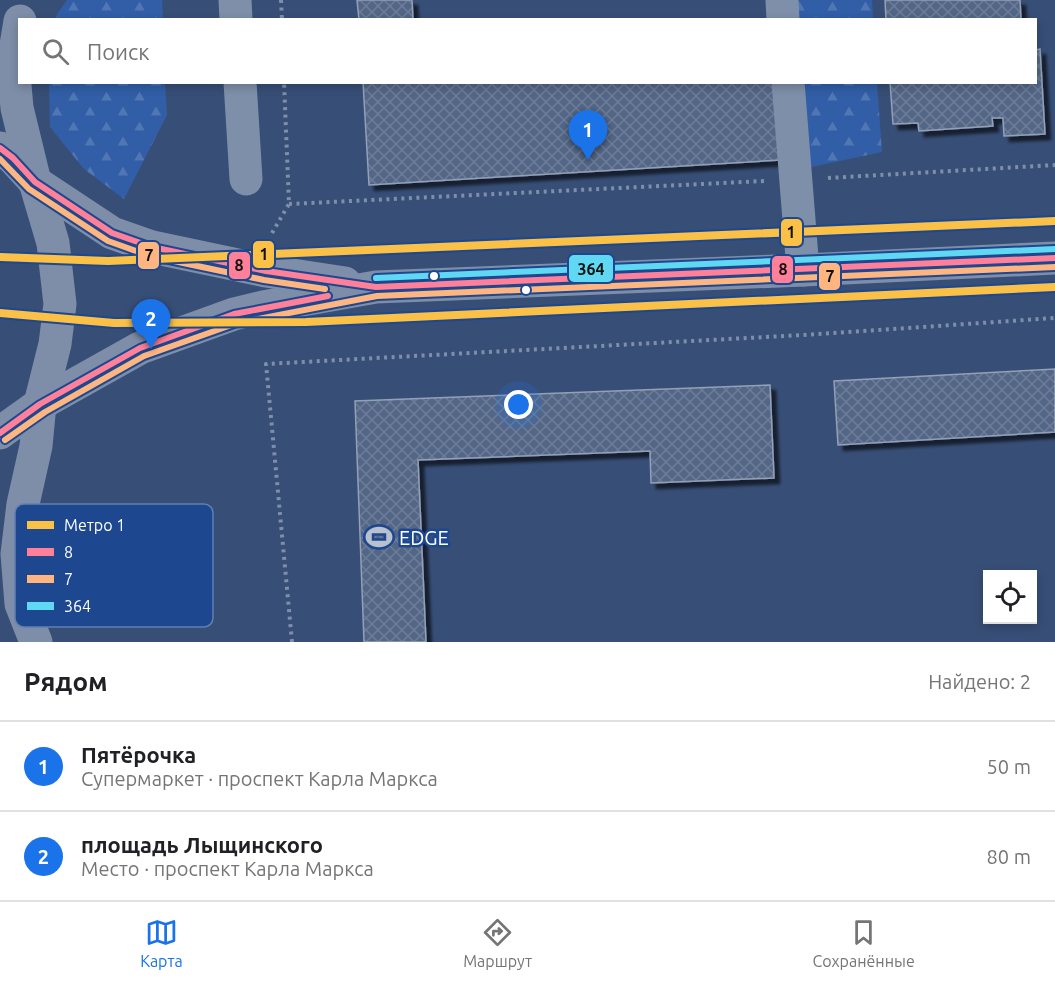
<!DOCTYPE html>
<html lang="ru">
<meta charset="utf-8">
<style>
:root{--surface:#fff;--page:#f2f2f2;--text:#202124;--muted:#757577;--line:#e0e0e0;--accent:#1a73e8}
body{margin:0;font-family:Ubuntu,sans-serif;background:var(--page);color:var(--text)}
.controls{position:absolute;right:18px;bottom:18px;display:grid;overflow:hidden;border-radius:0px;box-shadow:0 3px 9px #0003}
.controls button{width:54px;height:54px;display:grid;place-items:center;padding:0;border:0;border-bottom:2px solid var(--line);background:var(--surface);color:var(--text);font:30px sans-serif}
.you{position:absolute;left:519px;top:405px;width:21px;height:21px;margin:-15px;border:4px solid #fff;border-radius:50%;background:#1a73e8;box-shadow:0 0 0 9px #1a73e833}
.badge{display:grid;place-items:center;width:39px;height:39px;border-radius:50%;background:var(--accent);color:#fff;font-size:20px;font-weight:700}
.pin{position:absolute;translate:-50% -50px;filter:drop-shadow(0 2px 3px #0008)}
.pin::after{content:'';position:absolute;top:32px;width:21px;height:18px;background:inherit;clip-path:polygon(0 0,100% 0,50% 100%)}
.list{margin:0;padding:0;list-style:none}
h2{display:flex;justify-content:space-between;align-items:center;height:78px;margin:0;padding:0 24px;font-size:26px}
h2 small{font-size:20px;font-weight:400;color:var(--muted)}
.list li{display:grid;grid-template-columns:39px 1fr auto;gap:18px;align-items:center;box-sizing:border-box;height:90px;padding:0 24px;border-top:2px solid var(--line)}
.list b{display:block;font-size:22px;white-space:nowrap}
.list p{margin:0;font-size:20px;white-space:nowrap;color:var(--muted)}
.list em{font-size:20px;font-style:normal;color:var(--muted)}
.icon{flex:none;width:33px;height:33px;fill:none;stroke:currentColor;stroke-width:2;stroke-linecap:round;stroke-linejoin:round}
.map{position:relative;flex:none;width:1055px;height:642px;overflow:hidden}
.search{position:absolute;background:var(--surface);box-shadow:0 3px 9px #0003;left:18px;right:18px;top:18px;height:66px;display:flex;align-items:center;gap:15px;box-sizing:border-box;padding:0 21px;border-radius:0px;color:var(--muted);font-size:22px}
.sheet{height:258px;background:var(--surface)}
nav{display:flex;justify-content:space-around;align-items:center;box-sizing:border-box;height:84px;border-top:2px solid var(--line);background:var(--surface);font-size:16px;color:var(--muted)}
nav a{display:grid;justify-items:center;gap:3px}
nav .on{color:var(--accent)}
.map>svg:first-child{display:block}
.forest{fill:url(#forest-firs)}
.building{fill:url(#building-cross-hatch);stroke:#93a0b7;stroke-width:1.5;filter:url(#shadow)}
.lines{fill:none;stroke-linecap:round;stroke-linejoin:round}
.path{stroke:#7e8fa9;stroke-width:4;stroke-dasharray:3 4.5;stroke-linecap:butt}
.minor{stroke:#7e8fa9;stroke-width:33}
.major{stroke:#7e8ea8;stroke-width:33}
.bus-1-casing{stroke:#1d4890;stroke-width:10}
.bus-2-casing{stroke:#1d4890;stroke-width:10}
.bus-3-casing{stroke:#1d4890;stroke-width:10}
.bus-1{stroke:#ff8098;stroke-width:6}
.bus-2{stroke:#ffb580;stroke-width:6}
.bus-3{stroke:#60d8f3;stroke-width:6}
.metro-1-casing{stroke:#1d4890;stroke-width:12}
.metro-1{stroke:#fbc046;stroke-width:8}
.bus-dot{fill:#fff;stroke:#1d4890;stroke-width:2}
.labels{text-anchor:middle;dominant-baseline:central;stroke-width:5;stroke-linejoin:round;paint-order:stroke}
.poi-label{font-size:20px;fill:#fff;stroke:#1d4890;text-anchor:start}
.key{fill:#1d4890;stroke:#617fb1;stroke-width:1.5}
.key-label{font-size:16px;fill:#fff}
.line-badge{stroke:#1d4890;stroke-width:2}
.pale-badge-label{font-size:16px;text-anchor:middle;font-weight:bold;fill:#111}
</style>
<div class="map">
<svg width="1055" height="642" viewBox="0 0 1055 642">
<defs>
<pattern id="forest-firs" width="22" height="20" patternUnits="userSpaceOnUse" patternTransform="scale(1.5)"><rect width="22" height="20" fill="#315ea6"/><path d="M5 1l3.5 6h-7zM16 11l3.5 6h-7z" fill="#5076b3"/></pattern>
<pattern id="building-cross-hatch" width="8" height="8" patternUnits="userSpaceOnUse" patternTransform="scale(1.5)"><rect width="8" height="8" fill="#536686"/><path d="M0 0l8 8M0 8l8-8" fill="none" stroke="#6d7d98"/></pattern>
<filter id="shadow"><feDropShadow dx="5.5" dy="5.5" stdDeviation="1.5" flood-color="#0009"/></filter>
</defs>
<rect width="100%" height="100%" fill="#374e76"/>
<g class="forest">
<polygon points="67,0 162,0 163,19 56,19 57,14"/>
<polygon points="792,0 872,0 873,19 794,19"/>
<polygon points="49,83 165,83 167,115 124,199 84,169 50,127"/>
<polygon points="799,83 877,83 882,152 807,168"/>
</g>
<g class="building">
<polygon points="357,0 412,0 413,20 359,20"/>
<polygon points="885,0 1020,0 1021,20 886,20"/>
<polygon points="1040,49 1045,134 1004,136 1003,118 992,118 993,126 919,131 918,123 893,124 890,82 1036,82 1036,50"/>
<polygon points="363,82 775,82 780,160 369,185"/>
<polygon points="1055,369 1055,432 838,445 834,381"/>
<polygon points="770,385 774,478 651,483 650,451 418,460 426,642 364,642 355,401"/>
</g>
<g class="lines">
<g class="path">
<polyline points="281,0 282,20"/>
<polyline points="828,178 1055,165"/>
<polyline points="289,204 764,181"/>
<polyline points="272,233 289,204 284,82"/>
<polyline points="292,642 266,364 803,335 1055,318"/>
</g>
<g class="minor">
<polyline points="235,0 236,20"/>
<polyline points="782,0 783,20"/>
<polyline points="240,82 246,179"/>
<polyline points="788,82 803,270"/>
</g>
<g class="major">
<polyline points="20,21 13,63 17,108 35,182 53,243 60,304 55,344 40,404 36,446 23,504 17,554 21,604 36,642"/>
<polyline points="0,148 13,158 35,182 112,233 152,247 266,271 345,283"/>
<polyline points="0,433 40,404 140,348 234,314 263,307 376,287 803,270 1055,258"/>
</g>
<g class="bus-1-casing">
<g id="bus-1">
<polyline points="0,148 13,158 35,182 112,233 152,247 266,271 376,287 1055,258"/>
<polyline points="0,433 40,404 140,348 234,314 328,296"/>
</g>
</g>
<g class="bus-2-casing">
<g id="bus-2">
<polyline points="0,159 29,189 108,241 150,256 264,280 325,289"/>
<polyline points="5,440 45,412 144,356 237,323 377,296 1055,267"/>
</g>
</g>
<g class="bus-3-casing">
<polyline id="bus-3" points="376,278 1055,249"/>
</g>
<use href="#bus-1" class="bus-1"/>
<use href="#bus-2" class="bus-2"/>
<use href="#bus-3" class="bus-3"/>
<g class="metro-1-casing">
<g id="metro-1">
<polyline points="0,257 108,261 1055,221"/>
<polyline points="0,313 114,323 306,322 1055,287"/>
</g>
</g>
<use href="#metro-1" class="metro-1"/>
</g>
<defs>
<g id="stadium-bare" transform="scale(2.07)"><path d="M0-5a6.5 5 0 1 0 0 10a6.5 5 0 1 0 0-10ZM-3.5-1.8h7v3.6h-7Z" fill="#b9c1cf" stroke="#1d4890" stroke-width="2.5" paint-order="stroke"/></g>
</defs>
<g fill-rule="evenodd">
<use href="#stadium-bare" x="379" y="537"/>
</g>
<g class="bus-dot">
<circle cx="434" cy="276" r="5"/>
<circle cx="526" cy="290" r="5"/>
</g>
<g class="labels">
<g class="poi-label">
<text x="399" y="537">EDGE</text>
</g>
</g>
<rect x="15" y="504" width="198" height="123" rx="9" class="key"/>
<rect x="27" y="521" width="27" height="8" fill="#fbc046"/>
<rect x="27" y="548" width="27" height="8" fill="#ff8098"/>
<rect x="27" y="575" width="27" height="8" fill="#ffb580"/>
<rect x="27" y="602" width="27" height="8" fill="#60d8f3"/>
<g class="key-label">
<text x="64" y="531">Метро 1</text>
<text x="64" y="558">8</text>
<text x="64" y="585">7</text>
<text x="64" y="612">364</text>
</g>
<g class="line-badge">
<rect x="780" y="218" width="23" height="29" rx="6" fill="#fbc046"/>
<rect x="252" y="240" width="23" height="29" rx="6" fill="#fbc046"/>
<rect x="137" y="241" width="23" height="29" rx="6" fill="#ffb580"/>
<rect x="228" y="251" width="23" height="29" rx="6" fill="#ff8098"/>
<rect x="568" y="254" width="46" height="29" rx="6" fill="#60d8f3"/>
<rect x="771" y="255" width="23" height="29" rx="6" fill="#ff8098"/>
<rect x="818" y="262" width="23" height="29" rx="6" fill="#ffb580"/>
</g>
<g class="pale-badge-label">
<text x="791" y="238">1</text>
<text x="264" y="260">1</text>
<text x="149" y="261">7</text>
<text x="239" y="271">8</text>
<text x="591" y="275">364</text>
<text x="783" y="275">8</text>
<text x="830" y="282">7</text>
</g>
</svg>
<div class="controls">
<button><svg class="icon" aria-label="locate" viewBox="0 0 24 24"><circle cx="12" cy="12" r="6"/><path d="M12 2v4M12 18v4M2 12h4M18 12h4"/></svg></button>
</div>
<div class="you"></div>
<div class="pin badge" style="left:588px;top:160px">1</div>
<div class="pin badge" style="left:151px;top:349px">2</div>
<div class="search"><svg class="icon" aria-label="search" viewBox="0 0 24 24"><circle cx="10" cy="10" r="6"/><path d="M15 15l6 6"/></svg>Поиск</div>
</div>
<section class="sheet">
<h2>Рядом<small>Найдено: 2</small></h2>
<ul class="list">
<li><span class="badge">1</span><div><b>Пятёрочка</b><p>Супермаркет · проспект Карла Маркса</p></div><em>50 m</em></li>
<li><span class="badge">2</span><div><b>площадь Лыщинского</b><p>Место · проспект Карла Маркса</p></div><em>80 m</em></li>
</ul>
</section>
<nav>
<a class="on"><svg class="icon" aria-label="map" viewBox="0 0 24 24"><path d="M3 6l6-2 6 2 6-2v14l-6 2-6-2-6 2zM9 4v14M15 6v14"/></svg>Карта</a>
<a><svg class="icon" aria-label="directions" viewBox="0 0 24 24"><path d="M12 3l9 9-9 9-9-9zM9 14v-3h6M13 9l2 2-2 2"/></svg>Маршрут</a>
<a><svg class="icon" aria-label="saved" viewBox="0 0 24 24"><path d="M7 4h10v16l-5-4-5 4z"/></svg>Сохранённые</a>
</nav>
